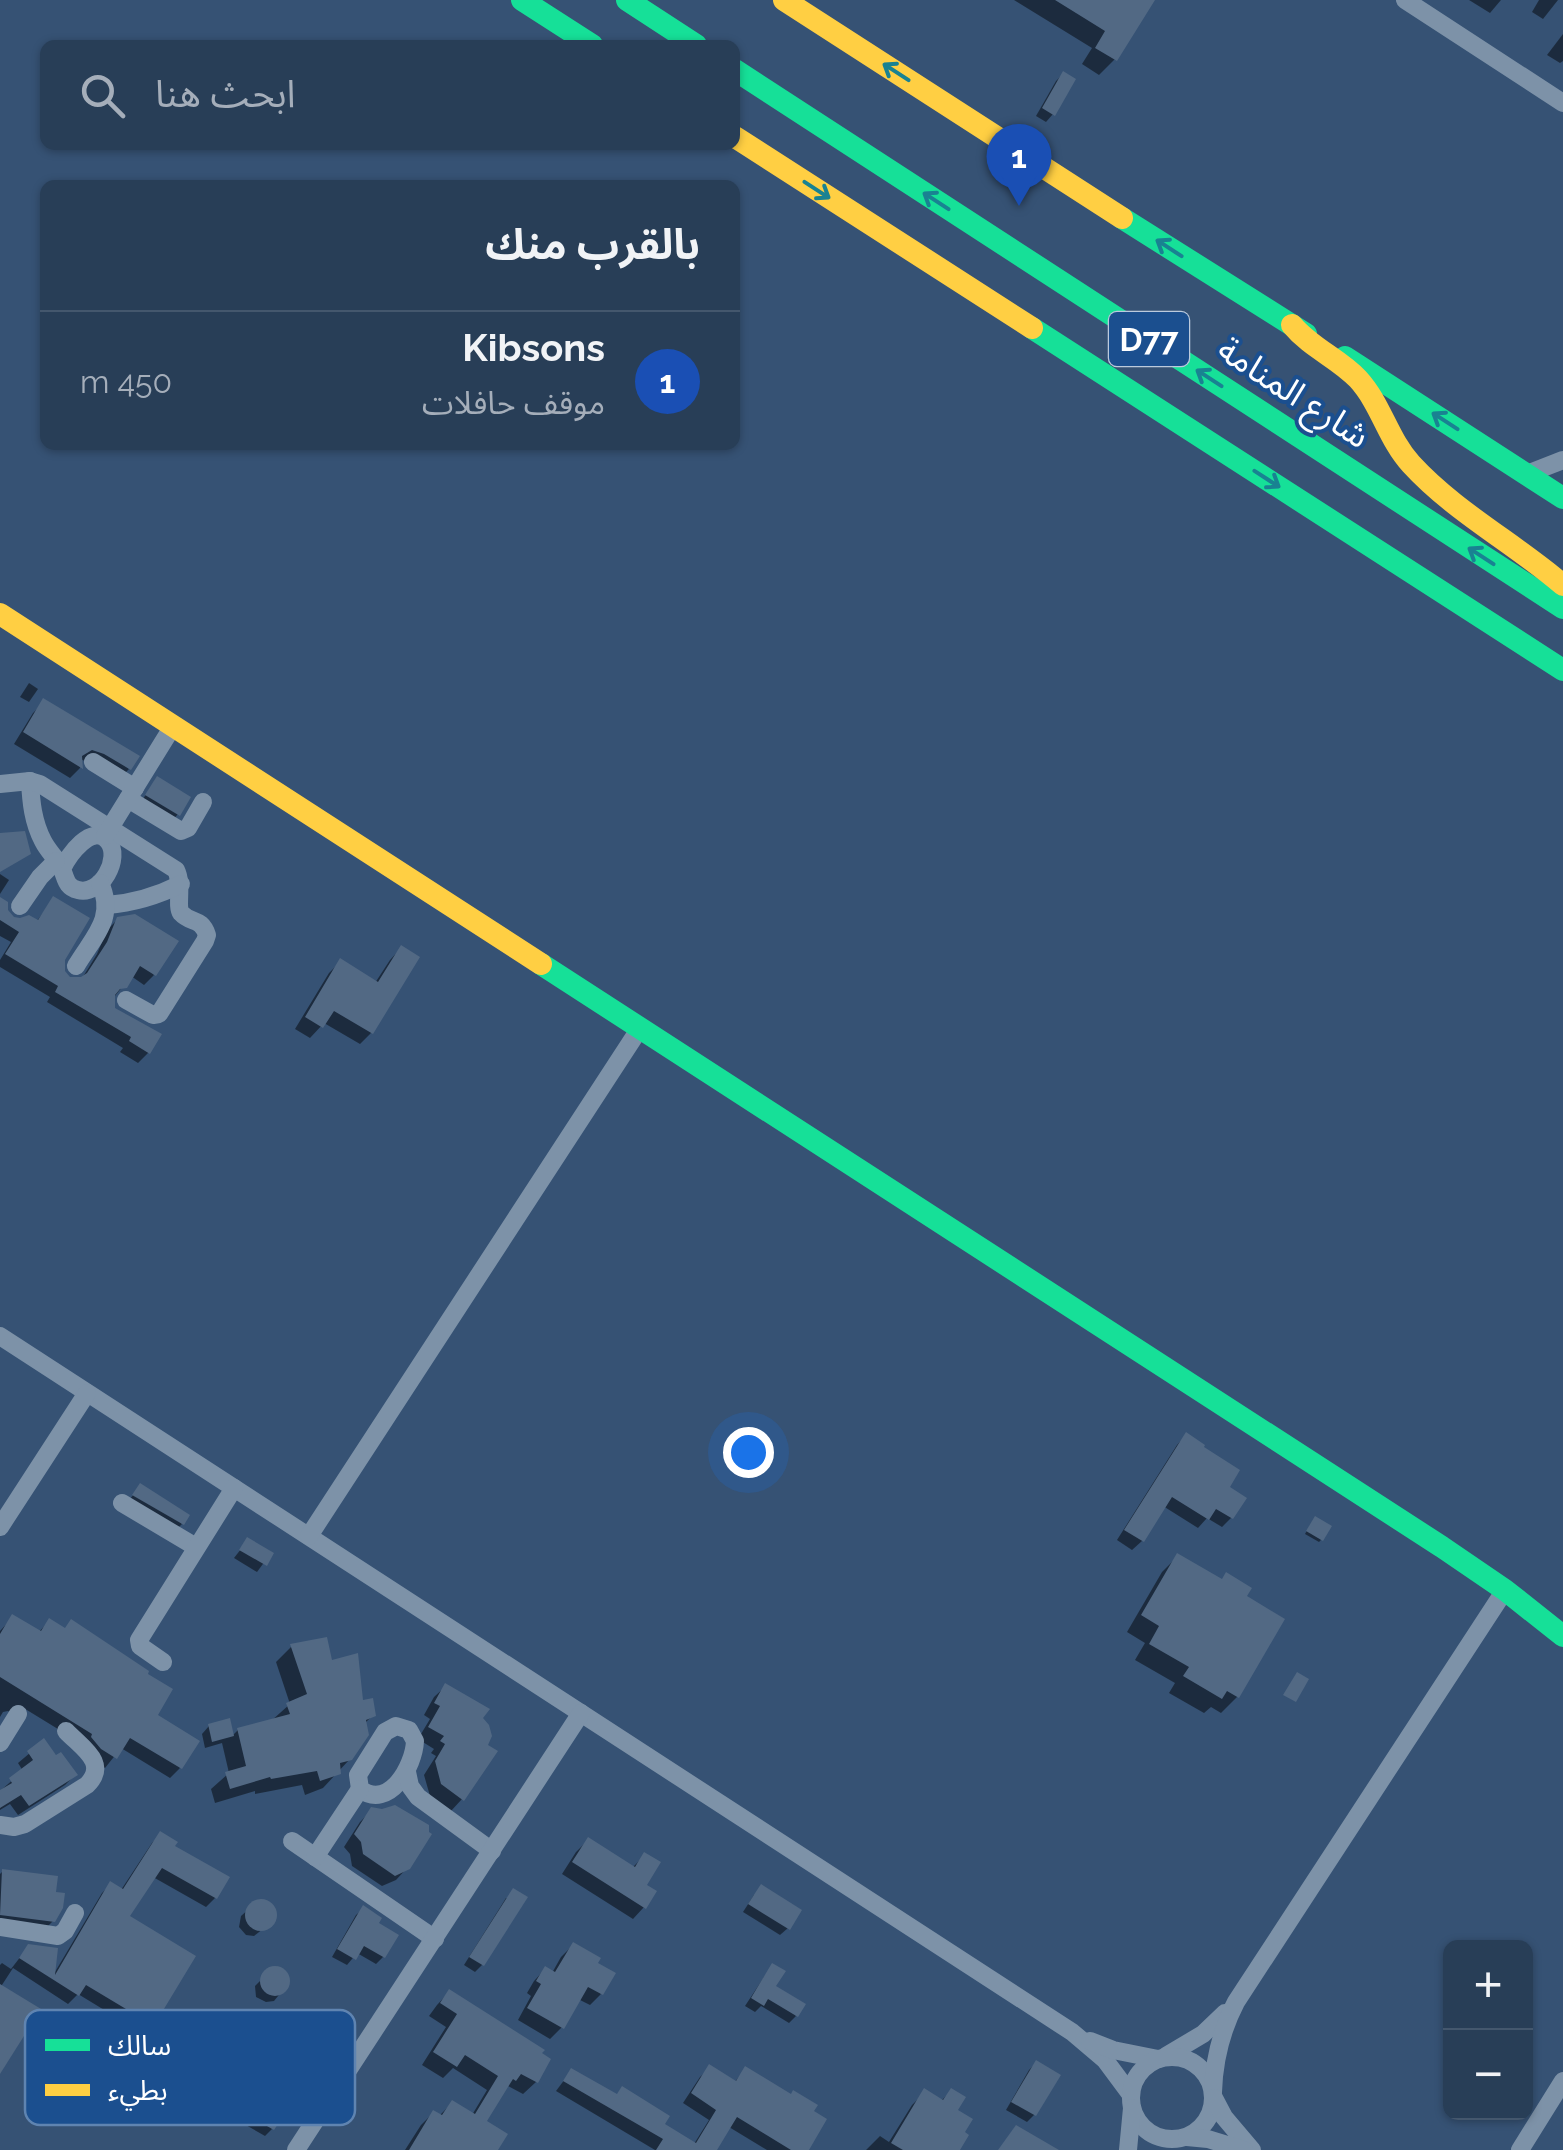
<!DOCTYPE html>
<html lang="ar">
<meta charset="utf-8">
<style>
:root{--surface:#283e57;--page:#30455d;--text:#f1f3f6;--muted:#a5aeba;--line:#44576d;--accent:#e797bd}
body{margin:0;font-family:Raleway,"Noto Sans Arabic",sans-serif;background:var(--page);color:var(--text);direction:rtl}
.controls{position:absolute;right:30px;bottom:30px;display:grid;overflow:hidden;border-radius:15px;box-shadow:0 2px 8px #0004}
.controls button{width:90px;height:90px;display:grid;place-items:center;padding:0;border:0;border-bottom:2px solid var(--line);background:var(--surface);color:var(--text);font:50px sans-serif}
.you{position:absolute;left:748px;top:1452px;width:35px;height:35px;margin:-25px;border:8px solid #fff;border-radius:50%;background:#1a73e8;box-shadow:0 0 0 15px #1a73e833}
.badge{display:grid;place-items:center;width:65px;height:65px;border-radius:50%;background:var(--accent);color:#fff;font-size:32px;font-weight:700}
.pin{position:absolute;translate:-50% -82px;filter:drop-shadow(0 2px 5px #0008)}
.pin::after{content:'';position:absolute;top:52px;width:35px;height:30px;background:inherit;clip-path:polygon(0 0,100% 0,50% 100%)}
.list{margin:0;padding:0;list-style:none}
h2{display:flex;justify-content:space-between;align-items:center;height:130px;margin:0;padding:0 40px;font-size:42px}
h2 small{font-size:32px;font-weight:400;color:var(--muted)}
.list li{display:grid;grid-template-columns:65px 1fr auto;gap:30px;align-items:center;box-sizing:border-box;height:140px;padding:0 40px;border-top:2px solid var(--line)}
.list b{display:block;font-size:38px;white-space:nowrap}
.list p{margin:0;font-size:32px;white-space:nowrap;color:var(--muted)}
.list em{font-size:32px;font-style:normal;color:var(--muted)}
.icon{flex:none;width:55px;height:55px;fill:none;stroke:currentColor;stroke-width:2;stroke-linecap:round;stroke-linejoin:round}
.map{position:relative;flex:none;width:1563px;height:2150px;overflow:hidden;direction:ltr}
.search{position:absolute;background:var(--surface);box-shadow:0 2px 8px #0004;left:40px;top:40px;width:700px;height:110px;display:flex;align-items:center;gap:25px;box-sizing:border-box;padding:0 35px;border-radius:15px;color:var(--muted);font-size:38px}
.panel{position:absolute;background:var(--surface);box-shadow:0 2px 8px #0004;left:40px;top:180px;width:700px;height:270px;border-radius:15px;direction:rtl}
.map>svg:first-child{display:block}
.shadow{fill:#0007}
.building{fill:#526984}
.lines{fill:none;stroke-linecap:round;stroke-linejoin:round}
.street{stroke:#7d92a8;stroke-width:18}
.fast{stroke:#16e098;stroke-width:22}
.slow{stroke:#ffcf43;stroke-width:22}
.oneway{stroke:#198292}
.labels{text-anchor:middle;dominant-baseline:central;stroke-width:8;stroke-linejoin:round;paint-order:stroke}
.shield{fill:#1b4f8f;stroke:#bbcadd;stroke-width:2.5}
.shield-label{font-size:32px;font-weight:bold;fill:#fff}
.street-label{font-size:35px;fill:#fff;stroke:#1b4f8f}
.key{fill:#1b4f8f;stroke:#5f84b1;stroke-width:2.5}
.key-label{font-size:28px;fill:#fff}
</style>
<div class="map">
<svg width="1563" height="2150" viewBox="0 0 1563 2150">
<rect width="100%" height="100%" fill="#365274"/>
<g class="shadow">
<polygon points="1014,0 1152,0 1115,59 1099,75 1082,64 1092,48"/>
<polygon points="1469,0 1501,0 1490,13"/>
<polygon points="1539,0 1558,0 1543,19 1532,12"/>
<polygon points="1563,34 1563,61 1560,63 1547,55"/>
<polygon points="1063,74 1053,114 1046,122 1036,116 1056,81"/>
<polygon points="29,683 38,689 29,702 20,697"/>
<polygon points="44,702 129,769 118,780 92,764 80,759 80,768 70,778 14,744 33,713"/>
<polygon points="157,779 178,814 171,822 140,803"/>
<polygon points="0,874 9,880 0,894"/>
<polygon points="54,899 63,959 62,972 69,979 81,980 97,954 107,930 118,919 154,975 144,985 131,976 114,997 112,1010 159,1035 148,1053 138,1063 120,1052 123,1048 47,1002 50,997 0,967 0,960 11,942 0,936 0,900 11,918 36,922"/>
<polygon points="401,948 371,1033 360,1044 324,1023 310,1038 295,1029 329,973 340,962 375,983 390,960"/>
<polygon points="1186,1435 1226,1488 1231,1518 1222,1527 1207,1518 1198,1528 1163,1506 1142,1541 1132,1550 1117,1540 1177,1445"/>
<polygon points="140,1486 182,1524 175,1531 127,1503"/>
<polygon points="1312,1522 1321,1540 1319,1542 1305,1534"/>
<polygon points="248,1540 271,1553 257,1572 234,1558"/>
<polygon points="1178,1556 1282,1620 1237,1697 1221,1713 1211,1707 1204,1713 1169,1693 1175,1683 1135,1660 1145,1643 1127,1632 1162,1572"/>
<polygon points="13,1617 38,1633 49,1621 154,1716 180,1768 170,1778 121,1748 105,1768 91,1759 84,1745 22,1707 15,1715 8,1711 3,1712 0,1717 0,1631"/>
<polygon points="291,1647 330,1663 373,1715 364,1724 350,1759 323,1788 305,1795 302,1785 255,1794 255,1791 215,1803 211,1789 229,1773 222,1743 205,1748 202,1734 209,1726 232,1736 238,1730 271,1721 290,1704 276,1662"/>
<polygon points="446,1686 480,1719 462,1799 451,1811 430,1796 424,1775 436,1756 431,1753 434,1749 418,1739 430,1719 424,1715 434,1697"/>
<polygon points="43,1742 75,1775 65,1785 18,1815 10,1804 0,1810 0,1791 23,1771 18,1763"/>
<polygon points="372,1810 408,1867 396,1880 382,1886 352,1866 350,1854 344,1847 360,1822"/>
<polygon points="161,1834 172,1847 226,1878 215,1898 206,1907 153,1877 127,1917 150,2028 255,2087 245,2104 236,2113 164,2066 115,2038 124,2022 78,1994 68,2004 13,1968 0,1988 0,2069 0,1965 2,1963 11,1969 28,1947 52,1977 102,1893 111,1884 121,1890 152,1843"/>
<polygon points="588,1840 632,1868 645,1855 644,1907 633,1919 562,1874 576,1852"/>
<polygon points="3,1871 53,1894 53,1921 41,1933 0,1928 0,1874"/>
<polygon points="754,1895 788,1928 780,1935 743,1912"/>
<polygon points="506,1898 525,1898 482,1965 475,1972 464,1965"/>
<polygon points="258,1901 268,1903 274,1911 273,1921 254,1936 246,1935 239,1927 241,1916"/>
<polygon points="364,1908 375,1924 395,1936 383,1957 376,1964 357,1953 347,1965 332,1957 356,1915"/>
<polygon points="573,1945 601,1994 590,2005 578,1999 562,2027 550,2039 518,2020 531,1996 527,1993 534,1981 545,1969 552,1973 561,1957"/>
<polygon points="773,1966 773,1987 796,2016 789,2023 761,2006 755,2012 745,2006 766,1974"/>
<polygon points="271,1970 281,1971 285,1974 287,1985 274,2001 266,2002 256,1997 255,1986"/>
<polygon points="449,1992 548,2060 536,2082 523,2094 508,2086 483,2122 495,2150 405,2150 421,2125 433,2113 439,2116 452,2103 472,2115 487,2090 453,2068 443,2078 422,2065 446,2027 429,2016 437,2005"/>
<polygon points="1036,2063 1034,2115 1027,2122 1006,2110 1029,2070"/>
<polygon points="710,2068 734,2083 745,2069 806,2150 767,2150 729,2127 714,2150 655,2150 556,2091 571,2071 694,2144 709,2120 683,2103 700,2077"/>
<polygon points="951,2091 957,2150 866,2150 880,2136 889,2142 912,2105 925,2092 941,2101"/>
<polygon points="257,2106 272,2129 265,2136 244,2124"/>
</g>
<g class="building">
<polygon points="1055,0 1155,0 1117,61 1095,48 1105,31"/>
<polygon points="1063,71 1076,79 1055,116 1042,108"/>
<polygon points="43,698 140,756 131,770 104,754 92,750 82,756 83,769 23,732"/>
<polygon points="157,776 191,797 180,816 145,795"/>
<polygon points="25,831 31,854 0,872 0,833"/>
<polygon points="53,896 90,918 65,960 65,971 70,977 81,977 87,973 107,942 117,917 135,914 179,941 156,976 140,966 127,988 120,989 115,995 115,1008 162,1034 150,1054 129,1041 131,1037 55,992 58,986 5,954 19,932 0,920 0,897 8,902 8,910 14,917 20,918 29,915 38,920"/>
<polygon points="401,945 420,957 373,1034 334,1011 323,1028 305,1017 340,958 378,982"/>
<polygon points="1186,1432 1205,1445 1204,1447 1240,1470 1230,1487 1247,1498 1233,1519 1216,1509 1209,1520 1172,1497 1144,1542 1124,1530"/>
<polygon points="140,1483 190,1515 184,1525 132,1495"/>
<polygon points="1315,1516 1332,1526 1323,1541 1306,1531"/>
<polygon points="247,1537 274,1553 267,1566 239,1550"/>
<polygon points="1177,1553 1222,1579 1226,1572 1252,1588 1247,1596 1285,1619 1239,1698 1227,1691 1222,1699 1183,1676 1189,1667 1149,1644 1159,1626 1141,1615"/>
<polygon points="12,1614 41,1631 49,1618 65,1628 71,1619 149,1671 148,1674 173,1689 158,1715 200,1741 182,1769 130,1738 117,1759 101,1749 91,1737 92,1734 0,1677 0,1634"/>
<polygon points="327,1637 332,1660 358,1653 363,1700 373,1698 376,1716 366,1720 369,1735 352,1760 340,1763 341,1774 320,1781 317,1771 271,1779 270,1777 230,1789 225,1772 246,1766 237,1728 290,1714 286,1703 307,1694 290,1644"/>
<polygon points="1297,1672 1309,1679 1296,1702 1283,1695"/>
<polygon points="445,1683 490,1709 483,1718 489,1725 492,1736 488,1745 498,1751 464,1801 441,1784 435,1761 445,1744 440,1741 444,1736 428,1727 440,1706 434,1703"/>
<polygon points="230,1718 234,1736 212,1742 208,1724"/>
<polygon points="44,1738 56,1755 61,1752 78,1775 29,1806 21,1795 0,1808 0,1790 12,1783 9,1778 33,1760 27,1751"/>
<polygon points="395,1805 429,1825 429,1832 432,1834 410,1869 395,1876 363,1854 361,1842 354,1834 371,1807 382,1809"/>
<polygon points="160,1831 178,1842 175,1846 230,1877 217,1899 162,1868 130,1916 196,1956 153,2027 182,2043 184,2040 258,2086 247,2105 173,2058 122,2029 131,2012 86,1985 79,1996 19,1958 28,1944 58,1948 55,1975 110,1881 123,1889"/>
<polygon points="588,1837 635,1867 644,1852 661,1862 647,1885 657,1891 646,1909 572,1862"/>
<polygon points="2,1869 58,1876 56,1892 65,1893 63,1908 55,1922 0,1915"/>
<polygon points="761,1884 802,1910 790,1930 748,1904"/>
<polygon points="513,1888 528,1897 484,1966 469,1957"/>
<circle cx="261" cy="1915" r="16"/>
<polygon points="363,1905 382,1918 379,1923 399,1935 385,1958 364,1946 356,1960 337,1949"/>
<polygon points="573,1942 601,1958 598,1963 616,1973 603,1995 588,1987 564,2029 527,2008 541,1984 536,1981 545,1966 555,1972"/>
<polygon points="772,1963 786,1971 776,1986 806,2004 798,2017 768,1999 764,2006 751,1998"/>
<circle cx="275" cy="1981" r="15"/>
<polygon points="0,1984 41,2009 0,2074"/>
<polygon points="449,1989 545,2050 542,2053 551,2059 538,2083 521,2074 516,2081 513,2079 487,2121 508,2134 498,2150 409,2150 433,2110 442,2115 452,2100 475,2114 498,2076 465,2055 457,2067 433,2052 457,2014 440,2003"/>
<polygon points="1036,2060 1061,2075 1036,2116 1011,2102"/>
<polygon points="709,2064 736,2081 745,2066 791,2094 793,2090 818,2105 814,2111 827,2119 809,2150 791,2150 737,2117 717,2150 656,2150 663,2139 563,2081 571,2068 617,2094 622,2086 670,2116 665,2124 696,2143 716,2110 691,2093"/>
<polygon points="924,2088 943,2100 951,2088 966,2097 958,2110 973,2119 965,2132 969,2135 960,2150 903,2150 891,2143"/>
<polygon points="256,2103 282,2118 274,2130 249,2116"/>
<polygon points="1016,2125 1059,2150 998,2150"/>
</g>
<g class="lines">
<g class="street">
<polyline points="1405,0 1563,103"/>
<polyline points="1527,474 1563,460"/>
<polyline points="93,762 135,788"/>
<path d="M30,781C31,802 33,822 43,841C48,851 56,858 61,867C66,877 65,887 78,890C101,896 122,858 108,841C92,822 68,856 62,869"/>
<path d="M0,784L30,781L40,784L176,870C183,884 176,906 181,913C191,924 201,917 207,935L205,941L159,1014L153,1015L126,1000"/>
<polyline points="128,799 181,831 188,828 203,802"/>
<polyline points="105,836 173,726"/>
<path d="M107,905C134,903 157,896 181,884"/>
<polyline points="20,906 40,877 56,861"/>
<path d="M76,966C94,936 116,918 100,883"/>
<polyline points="0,1336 1072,2032 1105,2060 1131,2095"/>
<polyline points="122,1503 196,1547"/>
<polyline points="0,1527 87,1393"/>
<polyline points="309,1536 640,1028"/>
<polyline points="163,1662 140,1646 139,1640 234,1488"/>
<path d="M396,1726L409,1730L415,1741C414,1766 389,1811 360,1789L358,1775L385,1732Z"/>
<polyline points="0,1743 18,1714"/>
<polyline points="407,1772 410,1786 418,1797 492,1851"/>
<path d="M0,1825L14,1827L25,1824L87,1785C109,1763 82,1748 66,1731"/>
<polyline points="292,1841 435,1939"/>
<polyline points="315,1857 360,1789"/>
<polyline points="0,1927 58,1936 65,1931 75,1913"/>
<polyline points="1090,2041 1113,2050 1158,2059"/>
<polyline points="1166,2056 1203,2034 1225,2013"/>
<circle cx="1172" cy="2098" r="41"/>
<path d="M1213,2092C1214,2059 1221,2031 1236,2002L1505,1590"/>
<polyline points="1214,2098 1224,2117 1252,2150"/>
<polyline points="1187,2137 1208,2139 1244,2150"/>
<polyline points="296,2150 581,1713"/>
<polyline points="1128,2150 1132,2108"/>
<polyline points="1520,2150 1563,2081"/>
</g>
<g class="fast">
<polyline points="522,0 592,45"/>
<polyline points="627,0 696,45"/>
<polyline points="735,70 1563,608"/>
<polyline points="1122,218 1306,334"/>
<polyline points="1032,328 1563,670"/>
<polyline points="1345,357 1563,498"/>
<polyline points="541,964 1442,1547 1505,1590 1563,1636"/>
</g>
<g class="slow">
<polyline points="784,0 1122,218"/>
<polyline points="735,137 1032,328"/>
<path d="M1292,325C1311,348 1338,358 1358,379C1381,404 1388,439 1411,464C1455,512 1514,543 1563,585"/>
<polyline points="0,614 541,964"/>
</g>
</g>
<defs><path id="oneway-shaft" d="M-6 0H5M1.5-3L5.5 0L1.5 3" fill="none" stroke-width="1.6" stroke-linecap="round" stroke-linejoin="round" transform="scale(2.5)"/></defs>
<g class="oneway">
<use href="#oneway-shaft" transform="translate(896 72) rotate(-147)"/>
<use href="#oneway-shaft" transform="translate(817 190) rotate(33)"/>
<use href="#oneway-shaft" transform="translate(936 201) rotate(-147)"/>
<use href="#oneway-shaft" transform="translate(1169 248) rotate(-147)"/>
<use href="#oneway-shaft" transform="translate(1209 378) rotate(-147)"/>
<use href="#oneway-shaft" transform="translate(1445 421) rotate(-147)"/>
<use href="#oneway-shaft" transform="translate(1267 479) rotate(33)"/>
<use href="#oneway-shaft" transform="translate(1481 556) rotate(-147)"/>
</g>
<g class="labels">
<rect class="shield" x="1109" y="312" width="80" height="54" rx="8"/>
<g class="shield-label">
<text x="1149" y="339">D77</text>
</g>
<g class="street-label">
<text transform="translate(1294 392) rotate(33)">شارع المنامة</text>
</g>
</g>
<rect x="25" y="2010" width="330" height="115" rx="15" class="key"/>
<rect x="45" y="2039" width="45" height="12" fill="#16e098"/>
<rect x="45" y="2084" width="45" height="12" fill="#ffcf43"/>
<g class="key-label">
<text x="108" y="2055">سالك</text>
<text x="108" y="2100">بطيء</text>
</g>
</svg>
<div class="controls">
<button>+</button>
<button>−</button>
</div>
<div class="you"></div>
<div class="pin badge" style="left:1019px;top:206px;background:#1a4fb4">1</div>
<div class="search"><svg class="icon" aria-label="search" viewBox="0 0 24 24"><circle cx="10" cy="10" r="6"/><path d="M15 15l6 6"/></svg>ابحث هنا</div>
<section class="panel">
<h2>بالقرب منك<small></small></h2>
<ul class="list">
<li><span class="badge" style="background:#1a4fb4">1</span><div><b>Kibsons</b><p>موقف حافلات</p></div><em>450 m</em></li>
</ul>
</section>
</div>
